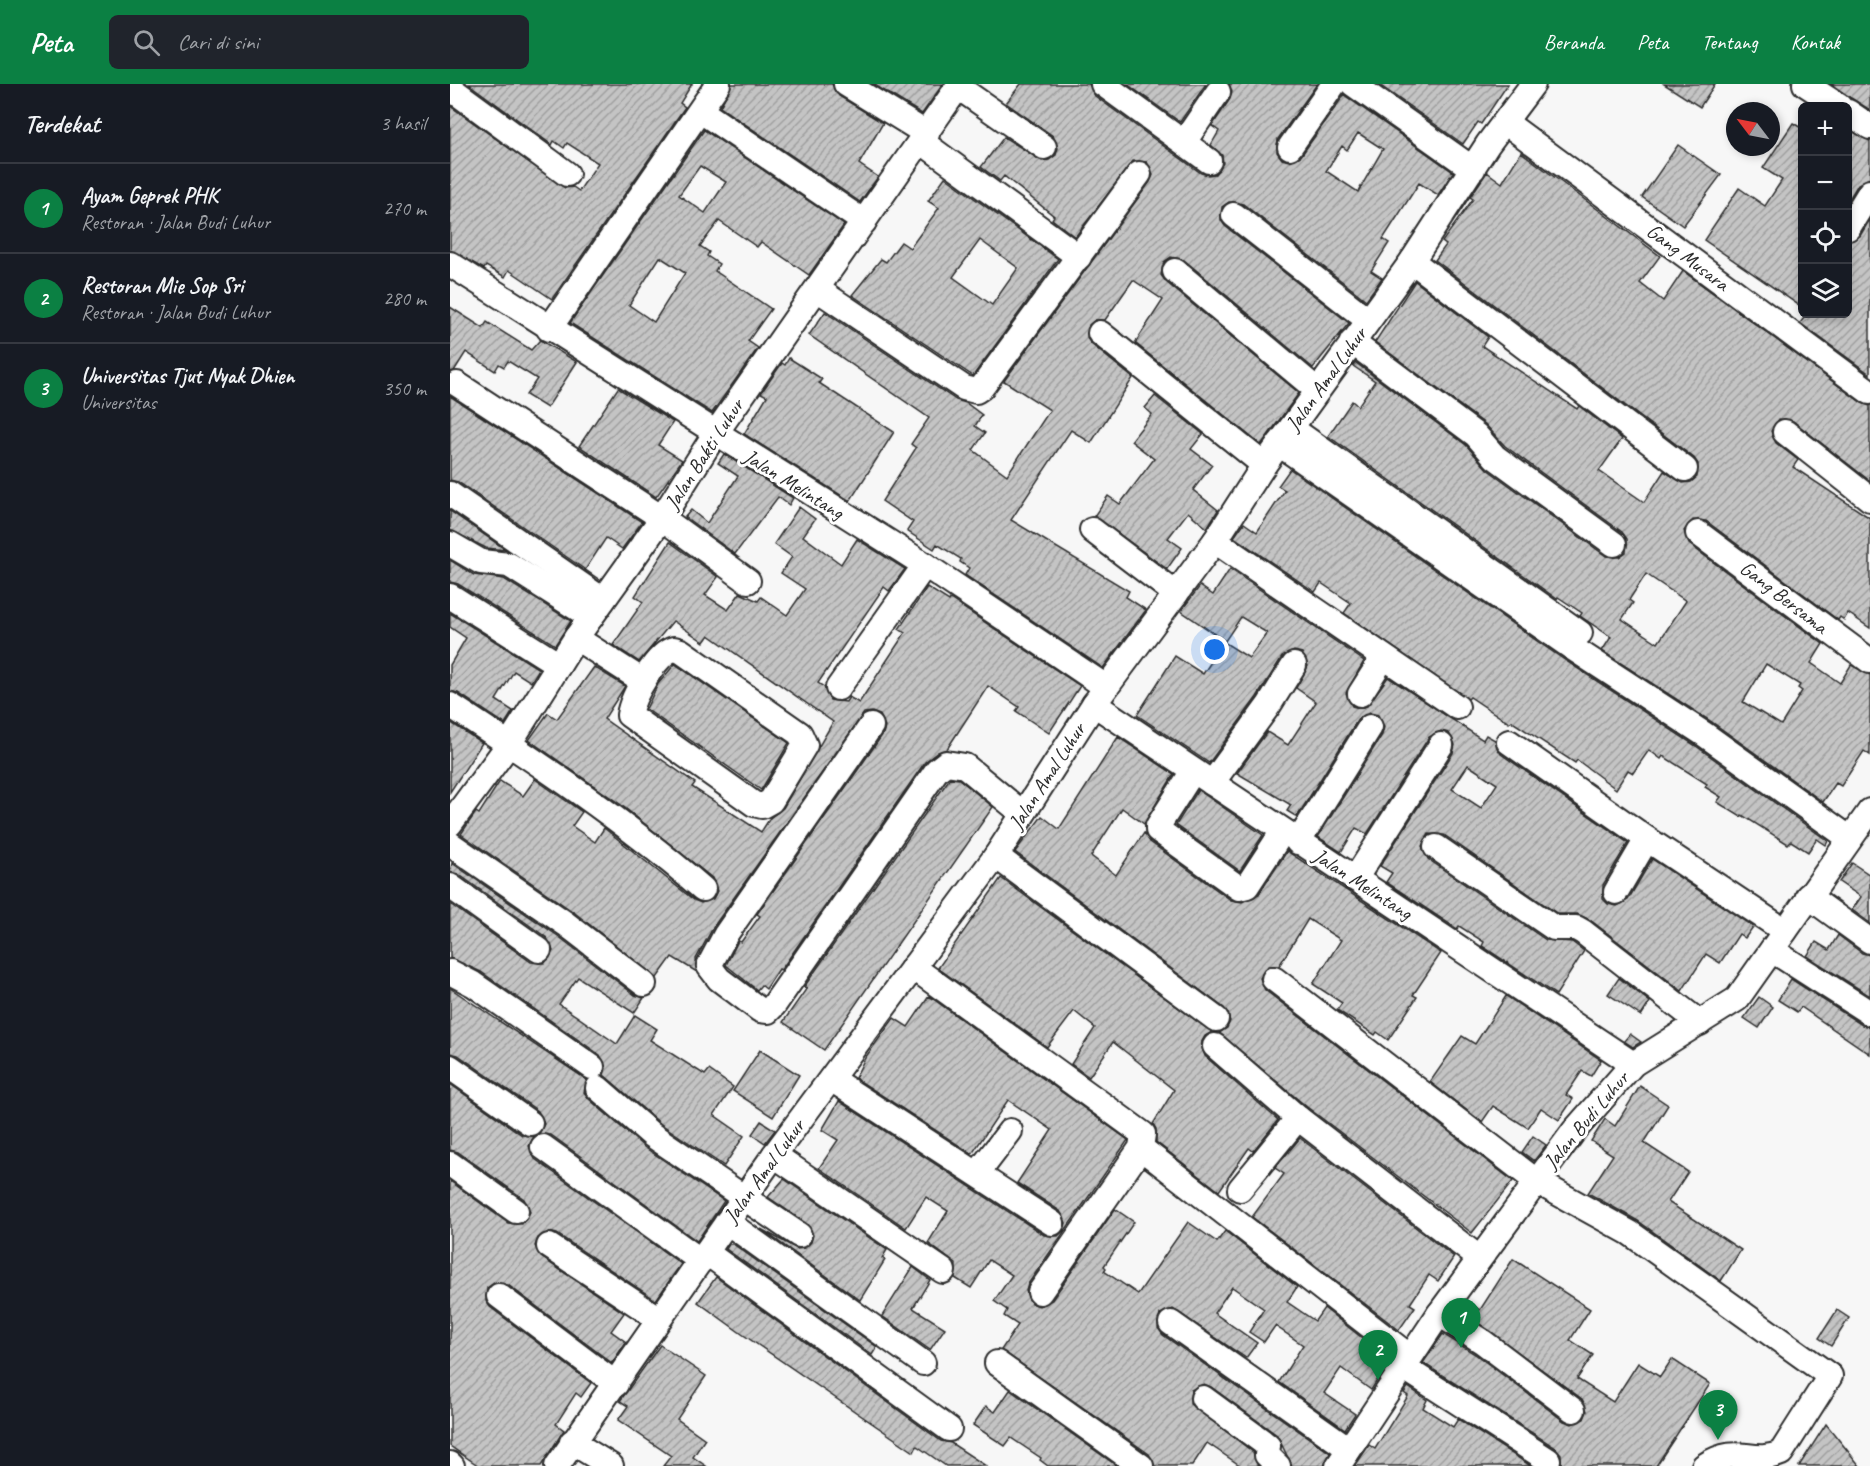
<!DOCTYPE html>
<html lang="id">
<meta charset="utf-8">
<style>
:root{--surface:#171b24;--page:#20242c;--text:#f1f3f6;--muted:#9ea1a6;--line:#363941;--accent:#0b8043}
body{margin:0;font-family:Caveat,sans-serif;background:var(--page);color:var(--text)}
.controls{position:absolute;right:18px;top:18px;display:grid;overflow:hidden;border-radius:9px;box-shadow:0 3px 9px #0003}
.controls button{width:54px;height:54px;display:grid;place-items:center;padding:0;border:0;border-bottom:2px solid var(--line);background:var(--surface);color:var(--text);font:30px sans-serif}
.compass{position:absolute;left:1276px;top:18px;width:54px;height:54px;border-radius:50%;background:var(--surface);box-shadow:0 3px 9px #0003;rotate:302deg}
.you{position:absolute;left:765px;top:566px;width:21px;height:21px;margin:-15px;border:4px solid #fff;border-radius:50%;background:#1a73e8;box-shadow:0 0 0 9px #1a73e833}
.badge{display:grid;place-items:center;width:39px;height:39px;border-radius:50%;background:var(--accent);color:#fff;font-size:20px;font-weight:700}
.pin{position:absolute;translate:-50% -50px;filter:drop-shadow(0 2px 3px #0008)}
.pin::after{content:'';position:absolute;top:32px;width:21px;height:18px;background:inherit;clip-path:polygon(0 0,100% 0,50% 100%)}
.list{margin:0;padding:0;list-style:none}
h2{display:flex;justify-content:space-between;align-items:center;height:78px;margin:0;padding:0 24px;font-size:26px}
h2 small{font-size:20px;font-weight:400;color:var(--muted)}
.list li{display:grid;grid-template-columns:39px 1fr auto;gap:18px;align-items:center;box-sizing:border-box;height:90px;padding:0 24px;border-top:2px solid var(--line)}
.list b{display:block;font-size:22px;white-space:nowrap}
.list p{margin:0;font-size:20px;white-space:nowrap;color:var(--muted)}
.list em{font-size:20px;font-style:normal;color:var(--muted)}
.icon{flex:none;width:33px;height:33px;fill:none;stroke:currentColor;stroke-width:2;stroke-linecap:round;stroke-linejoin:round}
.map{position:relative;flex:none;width:1420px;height:1382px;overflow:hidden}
header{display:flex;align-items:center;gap:36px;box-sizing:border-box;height:84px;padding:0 30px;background:var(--accent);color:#fff}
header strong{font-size:28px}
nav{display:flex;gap:33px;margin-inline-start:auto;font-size:21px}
.search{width:420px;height:54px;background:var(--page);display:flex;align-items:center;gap:15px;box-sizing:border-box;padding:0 21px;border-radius:9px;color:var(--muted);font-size:22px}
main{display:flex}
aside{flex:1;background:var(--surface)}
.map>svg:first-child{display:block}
.building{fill:url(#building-hatch);stroke:#2b2b2b;stroke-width:1.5;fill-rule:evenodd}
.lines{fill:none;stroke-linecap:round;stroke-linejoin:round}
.minor-casing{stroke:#2b2b2b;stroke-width:28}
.minor{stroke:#fff;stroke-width:24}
.labels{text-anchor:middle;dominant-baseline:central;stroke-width:6;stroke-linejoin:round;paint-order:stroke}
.street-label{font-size:21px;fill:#2b2b2b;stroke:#fff}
</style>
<header>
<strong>Peta</strong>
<div class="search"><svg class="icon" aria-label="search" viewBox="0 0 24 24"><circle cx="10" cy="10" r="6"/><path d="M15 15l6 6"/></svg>Cari di sini</div>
<nav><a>Beranda</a><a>Peta</a><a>Tentang</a><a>Kontak</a></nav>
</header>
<main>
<aside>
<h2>Terdekat<small>3 hasil</small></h2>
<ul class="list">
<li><span class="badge">1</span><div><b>Ayam Geprek PHK</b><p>Restoran · Jalan Budi Luhur</p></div><em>270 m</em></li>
<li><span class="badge">2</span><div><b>Restoran Mie Sop Sri</b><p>Restoran · Jalan Budi Luhur</p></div><em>280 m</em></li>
<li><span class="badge">3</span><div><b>Universitas Tjut Nyak Dhien</b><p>Universitas</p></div><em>350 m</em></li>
</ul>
</aside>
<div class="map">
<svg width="1420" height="1382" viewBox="0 0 1420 1382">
<defs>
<pattern id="building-hatch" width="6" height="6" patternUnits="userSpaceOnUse" patternTransform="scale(1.5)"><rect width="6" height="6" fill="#c4c4c4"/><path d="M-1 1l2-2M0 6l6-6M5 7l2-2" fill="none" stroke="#9f9f9f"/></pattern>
</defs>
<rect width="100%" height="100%" fill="#f7f7f7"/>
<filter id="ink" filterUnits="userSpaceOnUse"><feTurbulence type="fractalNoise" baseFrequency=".0167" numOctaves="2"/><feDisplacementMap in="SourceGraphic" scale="12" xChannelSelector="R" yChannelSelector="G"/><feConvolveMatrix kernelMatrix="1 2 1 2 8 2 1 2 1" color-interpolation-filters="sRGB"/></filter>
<g filter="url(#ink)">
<g class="building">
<polygon points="19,0 242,0 230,19 235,23 102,215 59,186 55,193 36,182 34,185 0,166 0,22 115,104 123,103 129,107 148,79 117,59 114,64 104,57 102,61"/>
<polygon points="282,0 382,0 389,12 433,39 409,80 428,93 410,118 270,23"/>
<polygon points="423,0 493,0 472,30"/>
<path d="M571,0H639L645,12L751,89L758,91L765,90L773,79L772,71L761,61L769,47L762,42L780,15L782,8L779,0H867L828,55L827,68L832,75L839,77L851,72L894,11L1003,88L988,111L969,99L933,155L939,159L921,187L932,194L916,216L793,120L779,118L772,123L771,136L775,142L899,239L863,284L734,176L721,173L714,178L711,191L716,198L849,309L811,361L685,259L713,216L683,196L655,236H645L639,241L637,254L641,260L683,294L641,359L621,346L561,436L679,507L676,513L696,526L653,584L515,491L519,484L510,478L511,475L487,460L484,465L457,447L463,438L432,417L466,364L461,360L479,334L359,251L375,228L506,316L516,319L532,331L525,342L535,349L523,366L557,391L600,326L554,297L700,98L703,91L697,78L683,77L625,153L602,135L604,132L554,92L550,97L531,83L554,53L592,77L599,76L606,71L608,64L603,52L556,19ZM908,49L933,65L908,108L876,87L892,62L897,66Z"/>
<polygon points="677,0 756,0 730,38"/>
<polygon points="928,0 1058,0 1031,40 1028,38 1013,60"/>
<polygon points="1214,0 1265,0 1250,23"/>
<polygon points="1381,0 1420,0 1420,26 1401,14"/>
<polygon points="1343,39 1353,45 1353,224 1254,156 1289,104 1315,122 1332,96 1313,84"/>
<polygon points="1398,45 1420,57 1420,94 1408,100 1398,117"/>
<path d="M254,46L394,141L359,191L311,158L307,163L269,137L250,162L259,168L257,172L269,180L265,187L321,225L298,257L308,264L262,329L120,239ZM250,82L276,98L255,129L229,111ZM210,173L235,189L204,238L179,221Z"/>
<polygon points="1228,61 1271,91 1233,142 1192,113"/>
<path d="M1071,68L1210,172L1190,199L1213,217L1233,187L1412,319L1420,322V397L1343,337L1329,335L1321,347L1326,359L1348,376L1343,383L1420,434V544L1398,529L1394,536L1390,533L1388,536L1256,437L1243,436L1234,447L1239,460L1373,560L1361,579L1390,599L1401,581L1420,591V671L1414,667L1391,702L1386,699L1373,718L1262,638L1152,567L1161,553L1130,532L1132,529L1108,513L1107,515L878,352L902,317L908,322L925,297L903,282L906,279L1016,361L1037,385L1156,472L1169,473L1176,468L1177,455L1172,448L1055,362L1035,340L925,258L965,197L1038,253L1032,262L1127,325L1129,322L1172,355L1149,387L1194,418L1214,387L1233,399L1241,398L1247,393L1248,380L1244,374L985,176L996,161L992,158L1023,115L1020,113L1037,88L1052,99ZM1196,490L1236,517L1208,559L1172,535L1183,519L1179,516ZM1316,580L1350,601L1348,604L1352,607L1331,641L1293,618Z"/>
<path d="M495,93L608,175L523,292L402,211L431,175L436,178L451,158L460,164L489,124L478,117ZM530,156L568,184L542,221L503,193Z"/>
<polygon points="1420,135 1420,290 1350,239 1357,230 1398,230 1398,158 1410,152"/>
<polygon points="0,223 33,244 37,238 81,266 90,256 127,278 97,324 76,311 87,295 58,277 54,283 49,280 45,287 16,268 4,287 0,288"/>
<polygon points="339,274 372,295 369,299 444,348 400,417 294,350 317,312 311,309 332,279 335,281"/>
<polygon points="168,304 223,338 208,361 232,376 206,413 129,362"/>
<polygon points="0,312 192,438 172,465 156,454 135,486 150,496 8,398 0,396"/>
<polygon points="705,312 753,350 741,365 762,381 743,406 768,426 757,444 738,428 718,454 732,464 717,485 644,432 658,412 670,420 704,375 681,357 702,330 695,324"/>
<polygon points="274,370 343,414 339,421 328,413 285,470 235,433 241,426 257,439 288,392 268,379"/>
<polygon points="840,385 1113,575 1246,662 1378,757 1376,761 1367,755 1358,768 1341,757 1338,760 1292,731 1291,733 1267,718 1271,713 1255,703 1257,700 1213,672 1211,675 1199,666 1183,689 1178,686 1166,705 1127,676 1125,679 1061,637 1059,639 1020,613 1018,615 894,529 901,519 871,499 865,508 784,453 794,439 807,448 835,406 828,402"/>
<polygon points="349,423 365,435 353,452 391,480 407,455 455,485 439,507 434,503 368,599 374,603 380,616 396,618 399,613 409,619 455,549 449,545 477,503 499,517 500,515 630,602 599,649 566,627 569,623 538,602 497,665 488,668 475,678 331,886 329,885 316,905 311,901 307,906 276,881 288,857 291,858 310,832 307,830 433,650 435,643 430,631 422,628 414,629 264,842 246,875 247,888 222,873 207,894 125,829 11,750 26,728 29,730 50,697 73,712 85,695 132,728 122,742 145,758 154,744 244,816 251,819 263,815 267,807 262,794 170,720 79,656 98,629 107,635 144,583 175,602 154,635 245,699 242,703 311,748 320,734 333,724 383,638 259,551 254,558 223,537 189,578 163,561 193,518 185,512 220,458 268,493 255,511 278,526 290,509 308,517 311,513 337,531 355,505 331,489 342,473 324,460"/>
<polygon points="0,427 56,466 36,464 0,446"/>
<polygon points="0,476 24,491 54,495 121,537 105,561 8,500 0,498"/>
<path d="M780,485L914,577L896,609L902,622L909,624L917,622L938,593L1033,656L1036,651L1045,656L1051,670L1178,759L1153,801V815L1158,820L1167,822L1178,816L1202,775L1303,843L1295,854L1289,850L1270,879L1256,870L1232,907L1140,836L1127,830H1108L994,751L979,750L972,762L978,775L1096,856L1122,858L1134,867L1106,911L1032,862L1034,858L1009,842L1007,845L936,798L942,789L930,782L1003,669L1005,661L999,649L991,647L979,653L917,750L906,744L891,768L868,753L932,651L934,643L928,631L920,629L908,635L847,733L837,727L841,721L787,689L817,648L838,661L866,618L846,604L858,582L852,569L844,567L832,573L807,613L759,679L687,631L725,572L753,590L774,558L799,574L817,549L791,533L775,557L731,527L750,502L763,511ZM1018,681L1047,700L1031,724L1002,705Z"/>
<polygon points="0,529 89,585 81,598 64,587 46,616 63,627 55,640 8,609 0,607 0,581 16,554 0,543"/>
<polygon points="225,580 339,659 311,706 196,625 208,600"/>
<polygon points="0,638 32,659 0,708"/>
<polygon points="668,653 724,690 694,740 672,724 641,772 666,791 694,749 700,758 781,816 792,818 809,810 837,767 991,869 963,911 967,913 938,956 927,948 925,951 887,926 892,919 863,900 891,856 858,835 829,882 818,882 810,894 815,906 1063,1097 1022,1149 857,1023 769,949 777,944 780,937 774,924 565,768 592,732 609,745"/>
<polygon points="500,694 509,695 543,723 374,966 333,938 357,904 354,903"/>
<polygon points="748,706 813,751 790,787 726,741"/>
<polygon points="2,779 108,852 185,911 194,914 184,929 128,893 109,920 167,960 185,931 207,945 200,956 255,991 259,986 283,1003 264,1031 294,1052 274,1082 211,1040 154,991 156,984 150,971 31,888 0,874 0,820 81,878 95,879 103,867 97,854 8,790 0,788"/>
<polygon points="1402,779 1420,791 1420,839 1402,826 1411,813 1389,798"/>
<polygon points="551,794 762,948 755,952 751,959 755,972 828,1036 803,1067 799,1064 769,1107 706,1058 706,1045 703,1040 724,1006 663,958 639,993 621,980 645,944 624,927 597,963 488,884"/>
<polygon points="1388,851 1412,869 1420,871 1420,912 1357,872 1366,858 1379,866"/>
<polygon points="1169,894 1200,918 1191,932 1158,910"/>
<polygon points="1341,895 1412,941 1420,943 1420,970 1351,923 1347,928 1328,916"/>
<polygon points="0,904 137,996 134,1008 139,1015 194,1063 274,1117 247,1157 101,1051 89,1050 94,1040 88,1027 8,971 0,969"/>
<polygon points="479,912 678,1056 578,1200 576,1207 581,1219 589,1222 602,1216 665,1125 684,1138 654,1182 656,1184 654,1187 688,1210 738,1138 767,1158 775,1147 847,1203 837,1218 865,1237 874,1224 935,1272 925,1284 932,1289 921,1306 891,1284 874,1309 905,1330 895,1345 829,1298 853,1261 825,1242 814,1258 799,1248 814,1225 782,1203 764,1229 807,1259 796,1274 723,1225 710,1230 708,1244 713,1251 880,1369 874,1382 842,1382 827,1351 761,1303 754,1300 741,1306 740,1320 803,1368 808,1382 791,1382 757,1359 742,1382 705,1382 699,1370 551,1266 568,1241 554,1232 557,1226 544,1217 562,1191 539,1176 521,1204 505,1194 506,1180 478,1159 498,1127 476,1113 456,1144 369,1084 388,1056 372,1046 389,1017 594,1151 608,1152 614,1146 616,1139 610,1127 567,1099 602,1046 558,1016 522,1070 405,994 415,974 444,934 458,943"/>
<polygon points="1056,912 1151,976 1141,992 1132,987 1116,1011 1123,1015 1109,1036 1091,1024 1078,1044 1043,1022 1032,1038 980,998 1012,952 1025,960"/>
<polygon points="1309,913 1323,923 1309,944 1294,934"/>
<polygon points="1180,950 1191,958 1183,963 1174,957"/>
<polygon points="310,966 349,991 323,1033 283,1007"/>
<polygon points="0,1000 72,1051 84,1052 79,1062 85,1075 231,1180 206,1216 107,1150 99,1148 88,1154 85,1162 91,1173 174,1229 161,1247 176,1258 162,1279 58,1201 44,1199 37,1204 36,1217 40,1223 141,1299 131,1313 126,1309 106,1340 114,1346 91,1382 29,1382 0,1362 0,1097 58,1139 72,1140 80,1128 74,1115 8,1068 0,1066"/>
<polygon points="1190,1002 1218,1021 1194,1059 1238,1088 1218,1118 1291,1166 1271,1197 1188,1137 1138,1109 1163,1071 1141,1057 1155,1035 1165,1042"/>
<polygon points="311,1037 325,1046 315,1059 302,1050"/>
<polygon points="1083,1052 1096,1061 1084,1077 1072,1068"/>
<polygon points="850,1054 1004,1173 988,1197 979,1191 960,1220 965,1223 949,1246 802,1133 834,1090 825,1084"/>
<polygon points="334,1095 437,1166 432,1174 435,1176 410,1216 311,1145 347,1165 355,1164 361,1158 363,1151 357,1140 318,1113"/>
<polygon points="279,1160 283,1160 427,1263 422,1271 276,1165"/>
<polygon points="1063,1175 1140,1225 1120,1256 1143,1271 1127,1295 1163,1318 1188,1279 1210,1293 1222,1275 1260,1300 1206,1382 1111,1382 1111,1370 1106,1364 973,1279 993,1250 1025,1270 1114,1337 1122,1340 1134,1335 1137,1327 1132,1315 1013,1228 1019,1219 1030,1226"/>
<polygon points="463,1183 480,1196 463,1224 495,1244 480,1266 432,1232"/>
<polygon points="266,1193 491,1357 501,1359 536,1382 496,1382 467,1362 464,1368 292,1250 248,1218"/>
<polygon points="1387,1226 1399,1234 1381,1262 1369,1254"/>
<polygon points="210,1261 256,1292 227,1335 255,1355 243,1373 256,1382 213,1382 221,1372 168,1336 178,1322 170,1317"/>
<polygon points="958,1303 977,1316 973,1324 1003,1343 1008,1335 1081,1382 905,1382 919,1361 925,1365 958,1312 954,1309"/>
<polygon points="560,1306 667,1382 598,1382 590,1376 591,1374 561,1354 555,1362 523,1341 536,1322 545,1328"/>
<polygon points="1376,1340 1410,1382 1349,1382"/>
</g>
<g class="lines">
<g class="minor-casing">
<g id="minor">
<polyline points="396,0 477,50"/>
<polyline points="653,0 759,77"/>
<polyline points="903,0 1023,85"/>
<polyline points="1355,0 1389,22"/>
<polyline points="508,3 594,63"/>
<polyline points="0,4 117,90"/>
<polyline points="251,27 414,138"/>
<polyline points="1398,28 1420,43"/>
<polyline points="1055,38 1420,308"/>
<polyline points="472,58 629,173"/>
<polyline points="734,58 768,8"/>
<polyline points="840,63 884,0"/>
<polyline points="784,131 918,236"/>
<polyline points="1398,144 1420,108"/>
<polyline points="962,177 1235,385"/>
<polyline points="0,180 475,481 656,603"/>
<polyline points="725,187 867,306"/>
<polyline points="367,205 514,304 526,307 532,303 689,90"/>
<polyline points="99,245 268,0"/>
<polyline points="650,249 814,381"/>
<polyline points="902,258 1026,351 1045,373 1164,460"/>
<polyline points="7,300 212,434 298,497"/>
<polyline points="841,344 1130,549"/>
<polyline points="1335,348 1420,415"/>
<polyline points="829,360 1121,563 1254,650 1399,754"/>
<polyline points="0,410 153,516"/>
<polyline points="642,446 726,510"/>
<polyline points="1248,449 1420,577"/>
<polyline points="765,457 1007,623"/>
<polyline points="0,460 31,478 59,481 141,533"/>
<polyline points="0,512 109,581"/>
<polyline points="126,554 193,597"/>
<path d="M224,565L231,567L350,650L355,661L321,717L312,722L304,720L179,631C182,613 206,569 224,565Z"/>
<polyline points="388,604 475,481"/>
<polyline points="910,610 933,574"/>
<polyline points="644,620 1183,980"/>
<path d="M0,621C87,678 174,736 253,805"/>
<polyline points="421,642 276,850 259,882 269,895 310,926 318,927 324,921 487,686 496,679 515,682 572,729"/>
<polyline points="1059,658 1197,755 1335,847"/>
<polyline points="743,687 708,742 708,746 789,804 797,802 833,747"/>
<polyline points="762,699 819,621 844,581"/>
<polyline points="0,740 59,660 126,554 212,434 265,350 510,0"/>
<polyline points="848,758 920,643"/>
<polyline points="0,760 116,840 194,900"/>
<polyline points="986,763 1104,844 1126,844 1133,848 1250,939"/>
<polyline points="546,772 766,935"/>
<polyline points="905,795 991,661"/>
<polyline points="0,802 89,866"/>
<polyline points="1166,808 1197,755"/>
<polyline points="1358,812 1420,857"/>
<polyline points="1322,866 1420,929"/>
<polyline points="463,883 693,1050 691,1064 590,1208"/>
<polyline points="0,888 23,900 142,983"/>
<path d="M824,895L1086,1097L1180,1149L1380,1292L1331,1369C1300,1382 1290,1359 1254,1382"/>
<polyline points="765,962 848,1034 790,1105"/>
<polyline points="0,983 80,1039"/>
<polyline points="381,995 602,1139"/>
<polyline points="148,1004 202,1051 349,1151"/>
<polyline points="848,1034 1029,1174"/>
<polyline points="93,1063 251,1177"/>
<polyline points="691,1064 960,1273"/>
<polyline points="324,1071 493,1187"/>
<polyline points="0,1080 66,1127"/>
<polyline points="528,1089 560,1047"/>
<polyline points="277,1138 473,1279"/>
<polyline points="99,1162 209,1235"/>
<polyline points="257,1169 499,1345"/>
<polyline points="49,1212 166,1300"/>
<polyline points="989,1230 1033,1258 1123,1326"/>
<polyline points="721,1239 899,1365"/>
<polyline points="547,1279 691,1382"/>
<polyline points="953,1283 1098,1376"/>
<polyline points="753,1314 813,1358 818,1362 817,1371 828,1382"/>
<polyline points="122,1358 161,1382"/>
<polyline points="0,1380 2,1382"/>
<polyline points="107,1382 324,1071 546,772 644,620 765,457 814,381 962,177 1038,60 1083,0"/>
<polyline points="888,1382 989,1230 1124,1047 1183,980 1287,915 1420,727"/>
</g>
</g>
<use href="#minor" class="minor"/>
</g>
</g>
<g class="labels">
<g class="street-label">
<text transform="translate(1238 173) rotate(37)">Gang Musara</text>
<text transform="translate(876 295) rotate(-54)">Jalan Amal Luhur</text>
<text transform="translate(254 370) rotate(-57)">Jalan Bakti Luhur</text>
<text transform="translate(344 400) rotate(32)">Jalan Melintang</text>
<text transform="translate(1334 513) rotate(38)">Gang Bersama</text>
<text transform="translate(597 692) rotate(-57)">Jalan Amal Luhur</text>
<text transform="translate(913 800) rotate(33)">Jalan Melintang</text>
<text transform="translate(1136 1036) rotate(-50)">Jalan Budi Luhur</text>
<text transform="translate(314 1087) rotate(-54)">Jalan Amal Luhur</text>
</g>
</g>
</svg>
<div class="controls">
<button>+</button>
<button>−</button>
<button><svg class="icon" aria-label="locate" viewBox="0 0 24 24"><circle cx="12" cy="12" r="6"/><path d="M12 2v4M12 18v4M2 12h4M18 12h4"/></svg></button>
<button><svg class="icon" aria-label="layers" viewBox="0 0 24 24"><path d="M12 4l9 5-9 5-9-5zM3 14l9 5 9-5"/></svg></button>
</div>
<svg class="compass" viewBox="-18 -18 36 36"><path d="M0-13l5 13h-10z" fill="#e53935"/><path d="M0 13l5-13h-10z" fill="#9ea1a6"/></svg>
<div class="you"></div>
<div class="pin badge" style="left:1011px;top:1264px">1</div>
<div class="pin badge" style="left:928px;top:1296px">2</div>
<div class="pin badge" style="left:1268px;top:1356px">3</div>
</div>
</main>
